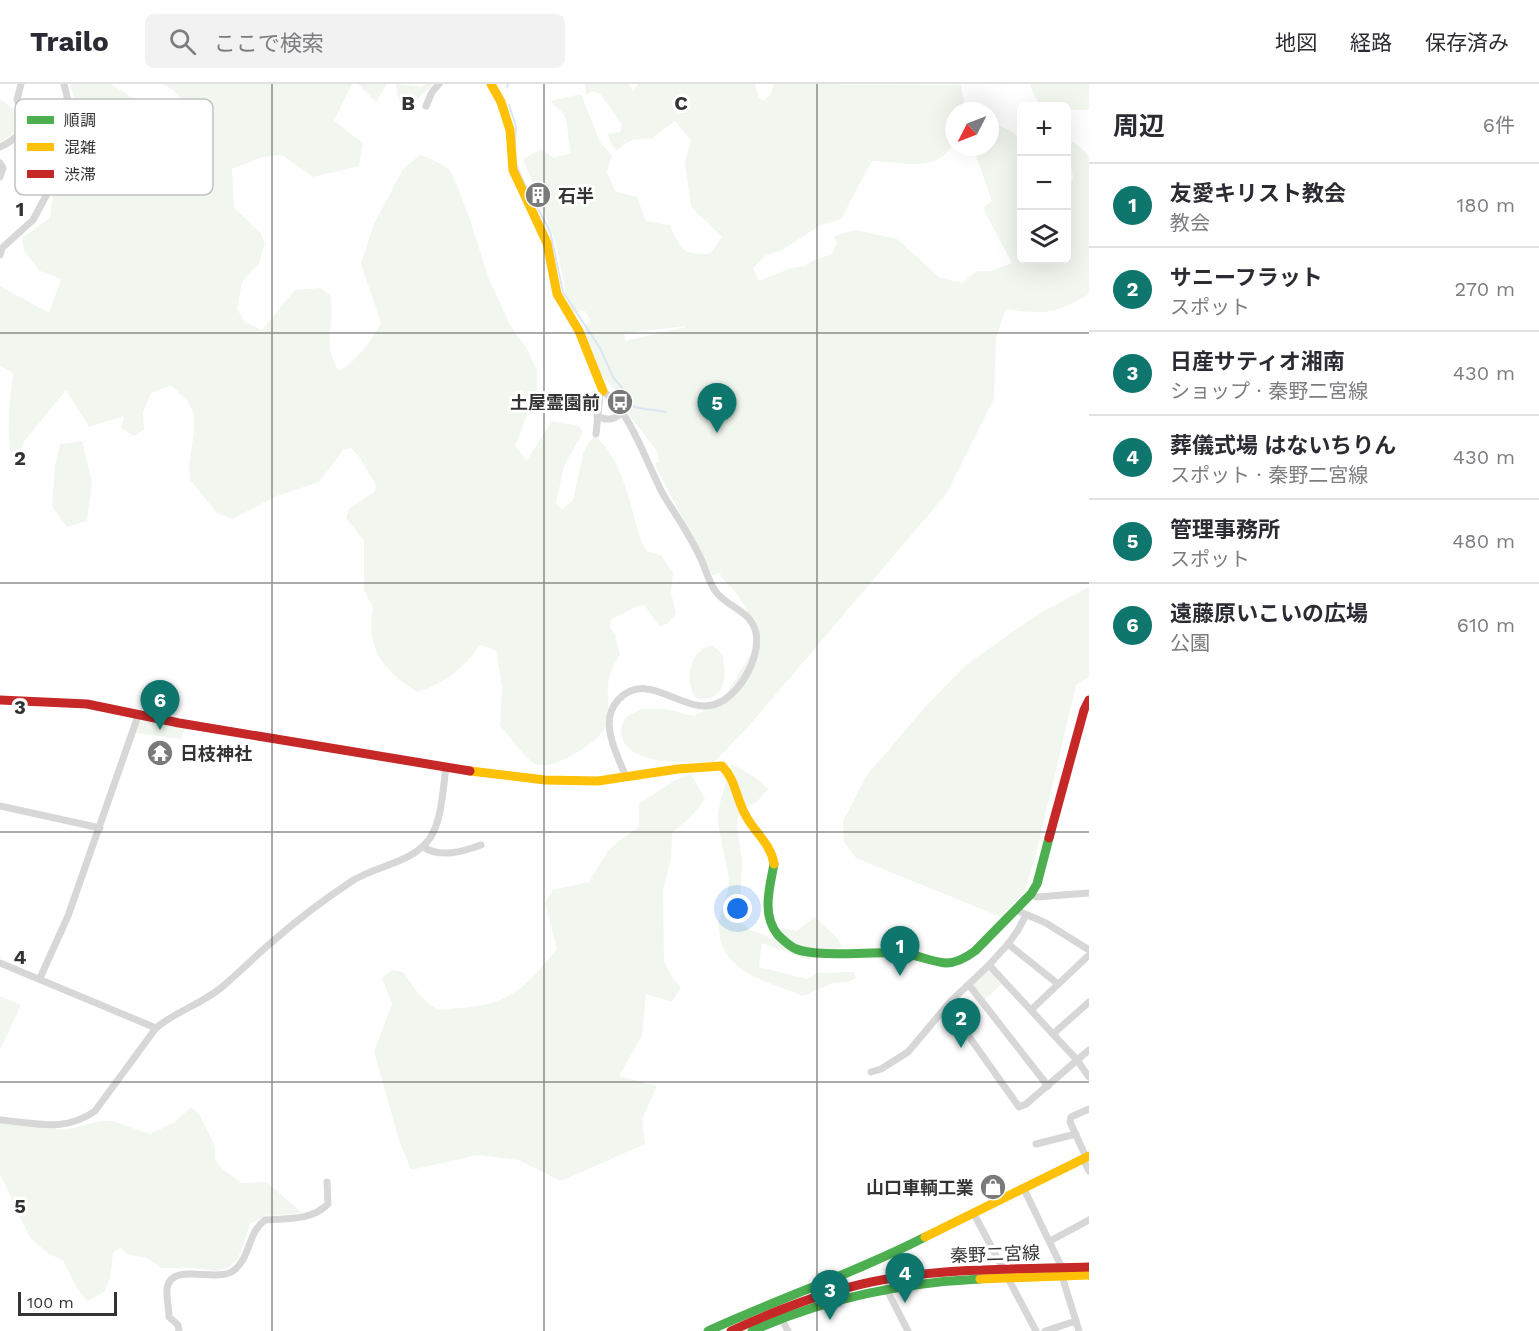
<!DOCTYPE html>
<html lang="ja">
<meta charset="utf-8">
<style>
:root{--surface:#fff;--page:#f2f2f3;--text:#2b2b33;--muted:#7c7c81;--line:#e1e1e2;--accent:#0f766e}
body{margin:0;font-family:"Work Sans","Noto Sans JP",sans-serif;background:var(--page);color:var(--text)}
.controls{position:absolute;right:18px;top:18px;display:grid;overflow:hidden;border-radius:9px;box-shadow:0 6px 24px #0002}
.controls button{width:54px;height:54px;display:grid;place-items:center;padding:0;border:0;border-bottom:2px solid var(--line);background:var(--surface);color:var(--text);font:30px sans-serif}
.compass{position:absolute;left:945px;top:18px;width:54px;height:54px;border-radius:50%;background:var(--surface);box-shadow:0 6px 24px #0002;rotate:228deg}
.scale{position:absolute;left:18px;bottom:15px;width:99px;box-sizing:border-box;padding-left:6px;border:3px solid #333;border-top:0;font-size:16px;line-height:21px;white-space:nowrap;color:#333;-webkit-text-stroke:4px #fff;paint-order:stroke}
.you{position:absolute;left:738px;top:825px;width:21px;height:21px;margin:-15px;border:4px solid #fff;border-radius:50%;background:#1a73e8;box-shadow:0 0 0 9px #1a73e833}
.badge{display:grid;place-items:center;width:39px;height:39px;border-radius:50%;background:var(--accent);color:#fff;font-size:20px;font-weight:700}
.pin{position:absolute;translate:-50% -50px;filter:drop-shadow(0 2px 3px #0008)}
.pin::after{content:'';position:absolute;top:32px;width:21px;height:18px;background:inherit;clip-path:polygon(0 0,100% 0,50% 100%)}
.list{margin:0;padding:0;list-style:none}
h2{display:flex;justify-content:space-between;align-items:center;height:78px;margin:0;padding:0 24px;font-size:26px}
h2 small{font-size:20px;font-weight:400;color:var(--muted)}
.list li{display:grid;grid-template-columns:39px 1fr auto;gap:18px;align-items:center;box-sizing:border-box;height:84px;padding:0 24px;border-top:2px solid var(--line)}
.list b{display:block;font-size:22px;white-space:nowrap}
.list p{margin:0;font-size:20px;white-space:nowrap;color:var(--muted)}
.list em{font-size:20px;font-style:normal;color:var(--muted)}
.icon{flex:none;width:33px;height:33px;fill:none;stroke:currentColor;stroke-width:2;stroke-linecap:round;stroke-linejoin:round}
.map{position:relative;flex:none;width:1089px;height:1247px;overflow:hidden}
header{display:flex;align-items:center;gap:36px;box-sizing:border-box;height:84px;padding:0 30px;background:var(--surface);border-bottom:2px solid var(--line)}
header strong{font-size:28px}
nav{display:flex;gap:33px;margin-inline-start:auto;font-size:21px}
.search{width:420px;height:54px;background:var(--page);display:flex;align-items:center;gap:15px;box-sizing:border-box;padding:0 21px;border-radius:9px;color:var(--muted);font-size:22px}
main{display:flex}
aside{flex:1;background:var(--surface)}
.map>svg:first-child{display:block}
.green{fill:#f1f7ee;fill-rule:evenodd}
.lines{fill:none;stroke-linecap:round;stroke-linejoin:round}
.stream{stroke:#dbe6f4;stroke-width:2}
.street{stroke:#d7d7d7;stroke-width:7}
.fast{stroke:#4caf50;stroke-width:9}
.slow{stroke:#ffc107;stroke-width:9}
.jam{stroke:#c62828;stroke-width:9}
.grid{fill:none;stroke:#333;stroke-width:1.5;stroke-opacity:0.55}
.labels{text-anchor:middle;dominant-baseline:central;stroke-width:6;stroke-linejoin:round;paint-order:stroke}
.poi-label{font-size:18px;font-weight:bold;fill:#333;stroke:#fff;text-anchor:start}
.street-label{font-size:18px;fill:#333;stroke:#fff}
.key{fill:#fff;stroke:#c2c2c2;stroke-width:1.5}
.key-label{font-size:16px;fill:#333}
.grid-label{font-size:20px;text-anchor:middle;font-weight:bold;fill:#333;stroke:#fff;stroke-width:6;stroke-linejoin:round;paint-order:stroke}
</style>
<header>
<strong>Trailo</strong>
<div class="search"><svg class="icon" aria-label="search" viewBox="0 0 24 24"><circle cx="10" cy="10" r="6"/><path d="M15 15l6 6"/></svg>ここで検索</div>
<nav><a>地図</a><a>経路</a><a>保存済み</a></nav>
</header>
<main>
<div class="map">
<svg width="1089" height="1247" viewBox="0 0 1089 1247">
<rect width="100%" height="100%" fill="#fff"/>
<g class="green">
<path d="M73,0H111L144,21L173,52L197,32L173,6L162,0H352L334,37L363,59L359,82L313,93L282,71L263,73L232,85L234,124L260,148L265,159L259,179L242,198L237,225L245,238L262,246L295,206L320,204L330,211C336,238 321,261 339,287C358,276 370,258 381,239L361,180L373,142L403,85L420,71L442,80L452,89L469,133L489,195L510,241L526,263L537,286V305L515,362L527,376L552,337L579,342L583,348L564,382L556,419L562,426L573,416L583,370L588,359L595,352C617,370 627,405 634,432C638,446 639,455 647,467L661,471L673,488L671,508L676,530L667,540L659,542L645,522L640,521L612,535L610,543L616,553L620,571C614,580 609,590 608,601C607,614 610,630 605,643C599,659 551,688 535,680C527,676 508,650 500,642L502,603L496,567L480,561C464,584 444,600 417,608C383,586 365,565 373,523L364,507V457L346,434L349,425L375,407L376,402L360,374L351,364L344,365L319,398L277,412L232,435L217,429L190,396L189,381L194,347V330L187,317L171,301L151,309L143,328L144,346L134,352L121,344L124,332L89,343L66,306L23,359L15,389C5,356 9,322 13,289L0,282V202L49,229L61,195L40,187L24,167L22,154L50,134L52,118L66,59L94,70L108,69L112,53L77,22L70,2Z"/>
<polygon points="358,0 387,0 376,18"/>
<polygon points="396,0 422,3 425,0 433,0 404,29 398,13"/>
<path d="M585,0H629L633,8L638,0H755L759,14L764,17L770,11L774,0L961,1L964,17L963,27H954C954,35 956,47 954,55C942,92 901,77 872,77L841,135L821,141L782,166L765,172L753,184L759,197L791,184L805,182L812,177L832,170L837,159L834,152L855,146L897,155L939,193L962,199L977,187H990L1012,179L983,124L992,117L975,69L976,63H990V49L999,42L1010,46L1021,56L1022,176H1066L1067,104L1073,94L1068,62L1073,58L1079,62L1089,72V210C1056,230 1044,231 1006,225L996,253L994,315L947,409L748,643L714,678C691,678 620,684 621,646C621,643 624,637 626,633L641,625H665L694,632L722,617L757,560C750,527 744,516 720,492L721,488L713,492L656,383V379L659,378L657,367L618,317L617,308L601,291L580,250L591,236L585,227L570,229L555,156L523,75L541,65L554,74L571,69C569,62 567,34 564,31C561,26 555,22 550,17L581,10L600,58L612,72L607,88L615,107L637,113L646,137L670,141C681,166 681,170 710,170L722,153L691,123L685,78L691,56L675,37L651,55C639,53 627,56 618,66L613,63L607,50L620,48L622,40L600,10L592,7L586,11ZM686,242V243L625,257L624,249Z"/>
<path d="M1030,0H1089V26H1067L1066,22C1043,22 1038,24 1030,0Z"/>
<polygon points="0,15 14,25 19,45 0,59"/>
<polygon points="82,357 92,398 87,437 67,443 52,422 55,381 60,360"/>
<polygon points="1089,503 1089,593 1076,601 1036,770 1025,806 1001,833 856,774 844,758 843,737 867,691 926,622 967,580 1040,529"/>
<path d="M712,561C715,564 721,568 722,571C724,574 723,578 724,581C727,600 719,618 697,615C683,599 689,566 712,561Z"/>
<polygon points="142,636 185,644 181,655 136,649 138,639"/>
<path d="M732,680L756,694L768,705L756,719L750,721L739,731L737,739L742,777L741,807L743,822V840L750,846L772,854L782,844L797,847L815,833L838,855L842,863L808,876L762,859L759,883L807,895L818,889L854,888L856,894L848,898L833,899L803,912C768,898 718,888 719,841C719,827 729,812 729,797C727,777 720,758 718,738C717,720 727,698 732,680Z"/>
<path d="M691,690L705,715L691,733L672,749L671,775L663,807L664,877L673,895L681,903L672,918L646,910L642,952L619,992L657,1002L642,1035L645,1060L561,1097L518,1076L478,1071L411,1086L399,1056L374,968L392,920L382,894L393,886L403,888C412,900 424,921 439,925C445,927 455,924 462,924C511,920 528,901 557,865L545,819L553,806L589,798L609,765L639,742V720L674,697Z"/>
<polygon points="986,886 990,887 1002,900 983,917 973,903 973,899"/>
<polygon points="0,912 21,921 0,966"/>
<polygon points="191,1023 199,1029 215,1063 215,1074 219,1082 241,1099 267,1098 302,1129 265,1132 250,1140 238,1175 229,1183 217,1187 192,1184 162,1184 146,1174 127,1170 121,1163 113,1169 110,1194 104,1208 87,1217 78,1206 63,1177 46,1168 29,1152 0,1090 0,1038 65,1046 100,1037 113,1037 150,1050 175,1038"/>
</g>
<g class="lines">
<g class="stream">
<polyline points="507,3 508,0"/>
<polyline points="509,21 516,42 515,60"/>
<path d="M516,80L524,99L550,147L563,208L600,264L613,293L622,304C620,328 649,324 666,328"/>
</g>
<g class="street">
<polyline points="426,22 432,8 439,0"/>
<path d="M0,63C13,57 28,46 23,29C22,25 19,20 17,16L21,0"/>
<polyline points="0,79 3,84 0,93"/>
<polyline points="0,171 2,164 33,136 47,110 50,103 50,74 61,51 69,21 64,0"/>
<path d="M597,332C607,337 613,336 622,329"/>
<path d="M596,350L600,311L603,307C631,328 647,381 664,412C676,431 689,450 699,471C705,482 708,497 716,508C728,524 751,526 756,549C760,572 743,604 724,616C688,640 651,581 618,616C598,638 617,670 626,693"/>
<polyline points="0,722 100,744"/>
<path d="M423,763C440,774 462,768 481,761"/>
<polyline points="1031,810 1037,813 1089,809"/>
<polyline points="1016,826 1046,839 1089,866"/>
<polyline points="1008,860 1058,900"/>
<polyline points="0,879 156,944"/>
<polyline points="989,881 1077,976 1089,993"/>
<polyline points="40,894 68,832 138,632"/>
<polyline points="969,901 1048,1002"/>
<polyline points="948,923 1019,1023 1026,1020 1089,966"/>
<polyline points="1031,926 1089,871"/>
<polyline points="1053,950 1089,918"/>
<polyline points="871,988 881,985 908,968 950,918 989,881 1008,860 1018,846 1026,831"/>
<path d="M0,1036C36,1039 64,1049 95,1027L156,944C176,927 202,920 222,903C239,889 255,872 272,858C297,836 325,815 352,797C377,781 413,779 430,754C442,737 443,703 446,683"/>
<polyline points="1036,1060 1076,1050"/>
<polyline points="1086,1073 1070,1038 1071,1033 1089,1025"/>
<polyline points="1083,1075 1089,1087"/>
<polyline points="1024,1105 1062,1184"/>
<polyline points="974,1130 1036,1247"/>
<polyline points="1050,1157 1089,1136"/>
<polyline points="1062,1192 1079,1247"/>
<polyline points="886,1204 908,1247"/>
<polyline points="781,1234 788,1247"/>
<path d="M179,1247L178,1241L169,1233C169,1224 166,1213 167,1205C170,1177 216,1199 233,1187C251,1174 247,1149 265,1136C287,1134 311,1137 328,1120L327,1098"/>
<polyline points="1045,1247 1076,1237"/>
</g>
<g class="fast">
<path d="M774,780C770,802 761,831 778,851C783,856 789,862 796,865C818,874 874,867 901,869C916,870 931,878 946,879C956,879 967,873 975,867L1031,810L1037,800L1049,754"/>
<path d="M708,1247C780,1214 855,1189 925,1153"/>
<path d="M752,1247C825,1214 900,1199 980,1195"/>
</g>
<g class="slow">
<polyline points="491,0 501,18 510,46 513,86 547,159 557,210 579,247 603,307"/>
<path d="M470,687L545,696L598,697L678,685L722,682C736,696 736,715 746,732C755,749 771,760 774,780"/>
<polyline points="925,1153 1089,1072"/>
<polyline points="980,1195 1089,1191"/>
</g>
<g class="jam">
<polyline points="0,616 87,620 179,639 470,687"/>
<polyline points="1049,754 1084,626 1089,616"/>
<path d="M731,1247C781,1224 833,1204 887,1195C954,1184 1022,1185 1089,1183"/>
</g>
</g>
<path class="grid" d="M272,0V1247M544,0V1247M817,0V1247M0,249H1089M0,499H1089M0,748H1089M0,998H1089"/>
<defs>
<g id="building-disc" transform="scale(1.35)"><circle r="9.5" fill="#7a7a7a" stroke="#fff"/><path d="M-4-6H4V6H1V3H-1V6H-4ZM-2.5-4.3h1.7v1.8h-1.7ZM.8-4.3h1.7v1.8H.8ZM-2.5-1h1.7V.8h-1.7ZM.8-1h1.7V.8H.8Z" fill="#fff"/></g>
<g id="bus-disc" transform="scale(1.35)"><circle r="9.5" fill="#7a7a7a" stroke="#fff"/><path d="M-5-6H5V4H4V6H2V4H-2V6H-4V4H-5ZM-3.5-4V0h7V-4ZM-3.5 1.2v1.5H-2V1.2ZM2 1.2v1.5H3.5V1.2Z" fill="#fff"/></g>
<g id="temple-disc" transform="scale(1.35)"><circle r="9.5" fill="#7a7a7a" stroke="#fff"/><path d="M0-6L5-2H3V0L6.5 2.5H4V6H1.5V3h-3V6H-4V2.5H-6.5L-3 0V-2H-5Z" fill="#fff"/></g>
<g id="shop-disc" transform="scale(1.35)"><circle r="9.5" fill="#7a7a7a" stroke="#fff"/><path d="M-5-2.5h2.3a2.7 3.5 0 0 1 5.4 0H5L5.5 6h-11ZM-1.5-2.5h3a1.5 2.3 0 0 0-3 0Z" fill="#fff"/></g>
</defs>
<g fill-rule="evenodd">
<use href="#building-disc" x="538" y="111"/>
<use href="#bus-disc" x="620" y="318"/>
<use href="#temple-disc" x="160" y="669"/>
<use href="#shop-disc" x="993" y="1103"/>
</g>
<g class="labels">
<g class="poi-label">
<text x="558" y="111">石半</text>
<text x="600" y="318" text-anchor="end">土屋霊園前</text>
<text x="180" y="669">日枝神社</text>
<text x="974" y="1103" text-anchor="end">山口車輌工業</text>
</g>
<g class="street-label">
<text transform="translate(995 1170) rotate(-2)">秦野二宮線</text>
</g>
</g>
<rect x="15" y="15" width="198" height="96" rx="9" class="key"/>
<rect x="27" y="32" width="27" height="8" fill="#4caf50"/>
<rect x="27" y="59" width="27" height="8" fill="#ffc107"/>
<rect x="27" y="86" width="27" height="8" fill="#c62828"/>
<g class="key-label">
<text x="64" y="42">順調</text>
<text x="64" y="69">混雑</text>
<text x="64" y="96">渋滞</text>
</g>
<g class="grid-label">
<text x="408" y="26">B</text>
<text x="681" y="26">C</text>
<text x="20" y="132">1</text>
<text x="20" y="381">2</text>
<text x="20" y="630">3</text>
<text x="20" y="880">4</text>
<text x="20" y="1129">5</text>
</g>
</svg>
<div class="controls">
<button>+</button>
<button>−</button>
<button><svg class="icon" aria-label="layers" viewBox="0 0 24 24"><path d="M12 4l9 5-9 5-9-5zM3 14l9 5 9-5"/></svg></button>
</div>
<svg class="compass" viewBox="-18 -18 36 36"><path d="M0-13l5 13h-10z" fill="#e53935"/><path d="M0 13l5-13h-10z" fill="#7c7c81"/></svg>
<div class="scale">100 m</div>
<div class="you"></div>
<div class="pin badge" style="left:900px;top:892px">1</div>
<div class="pin badge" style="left:961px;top:964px">2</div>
<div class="pin badge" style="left:830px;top:1236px">3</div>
<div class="pin badge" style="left:905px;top:1219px">4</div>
<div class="pin badge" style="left:717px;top:349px">5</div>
<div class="pin badge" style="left:160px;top:646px">6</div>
</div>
<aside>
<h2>周辺<small>6件</small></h2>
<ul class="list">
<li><span class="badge">1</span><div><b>友愛キリスト教会</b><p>教会</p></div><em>180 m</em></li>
<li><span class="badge">2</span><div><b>サニーフラット</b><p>スポット</p></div><em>270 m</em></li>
<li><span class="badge">3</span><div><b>日産サティオ湘南</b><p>ショップ · 秦野二宮線</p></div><em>430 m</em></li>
<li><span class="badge">4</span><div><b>葬儀式場 はないちりん</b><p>スポット · 秦野二宮線</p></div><em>430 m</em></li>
<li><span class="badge">5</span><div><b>管理事務所</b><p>スポット</p></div><em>480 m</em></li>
<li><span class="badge">6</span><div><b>遠藤原いこいの広場</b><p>公園</p></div><em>610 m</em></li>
</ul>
</aside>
</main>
